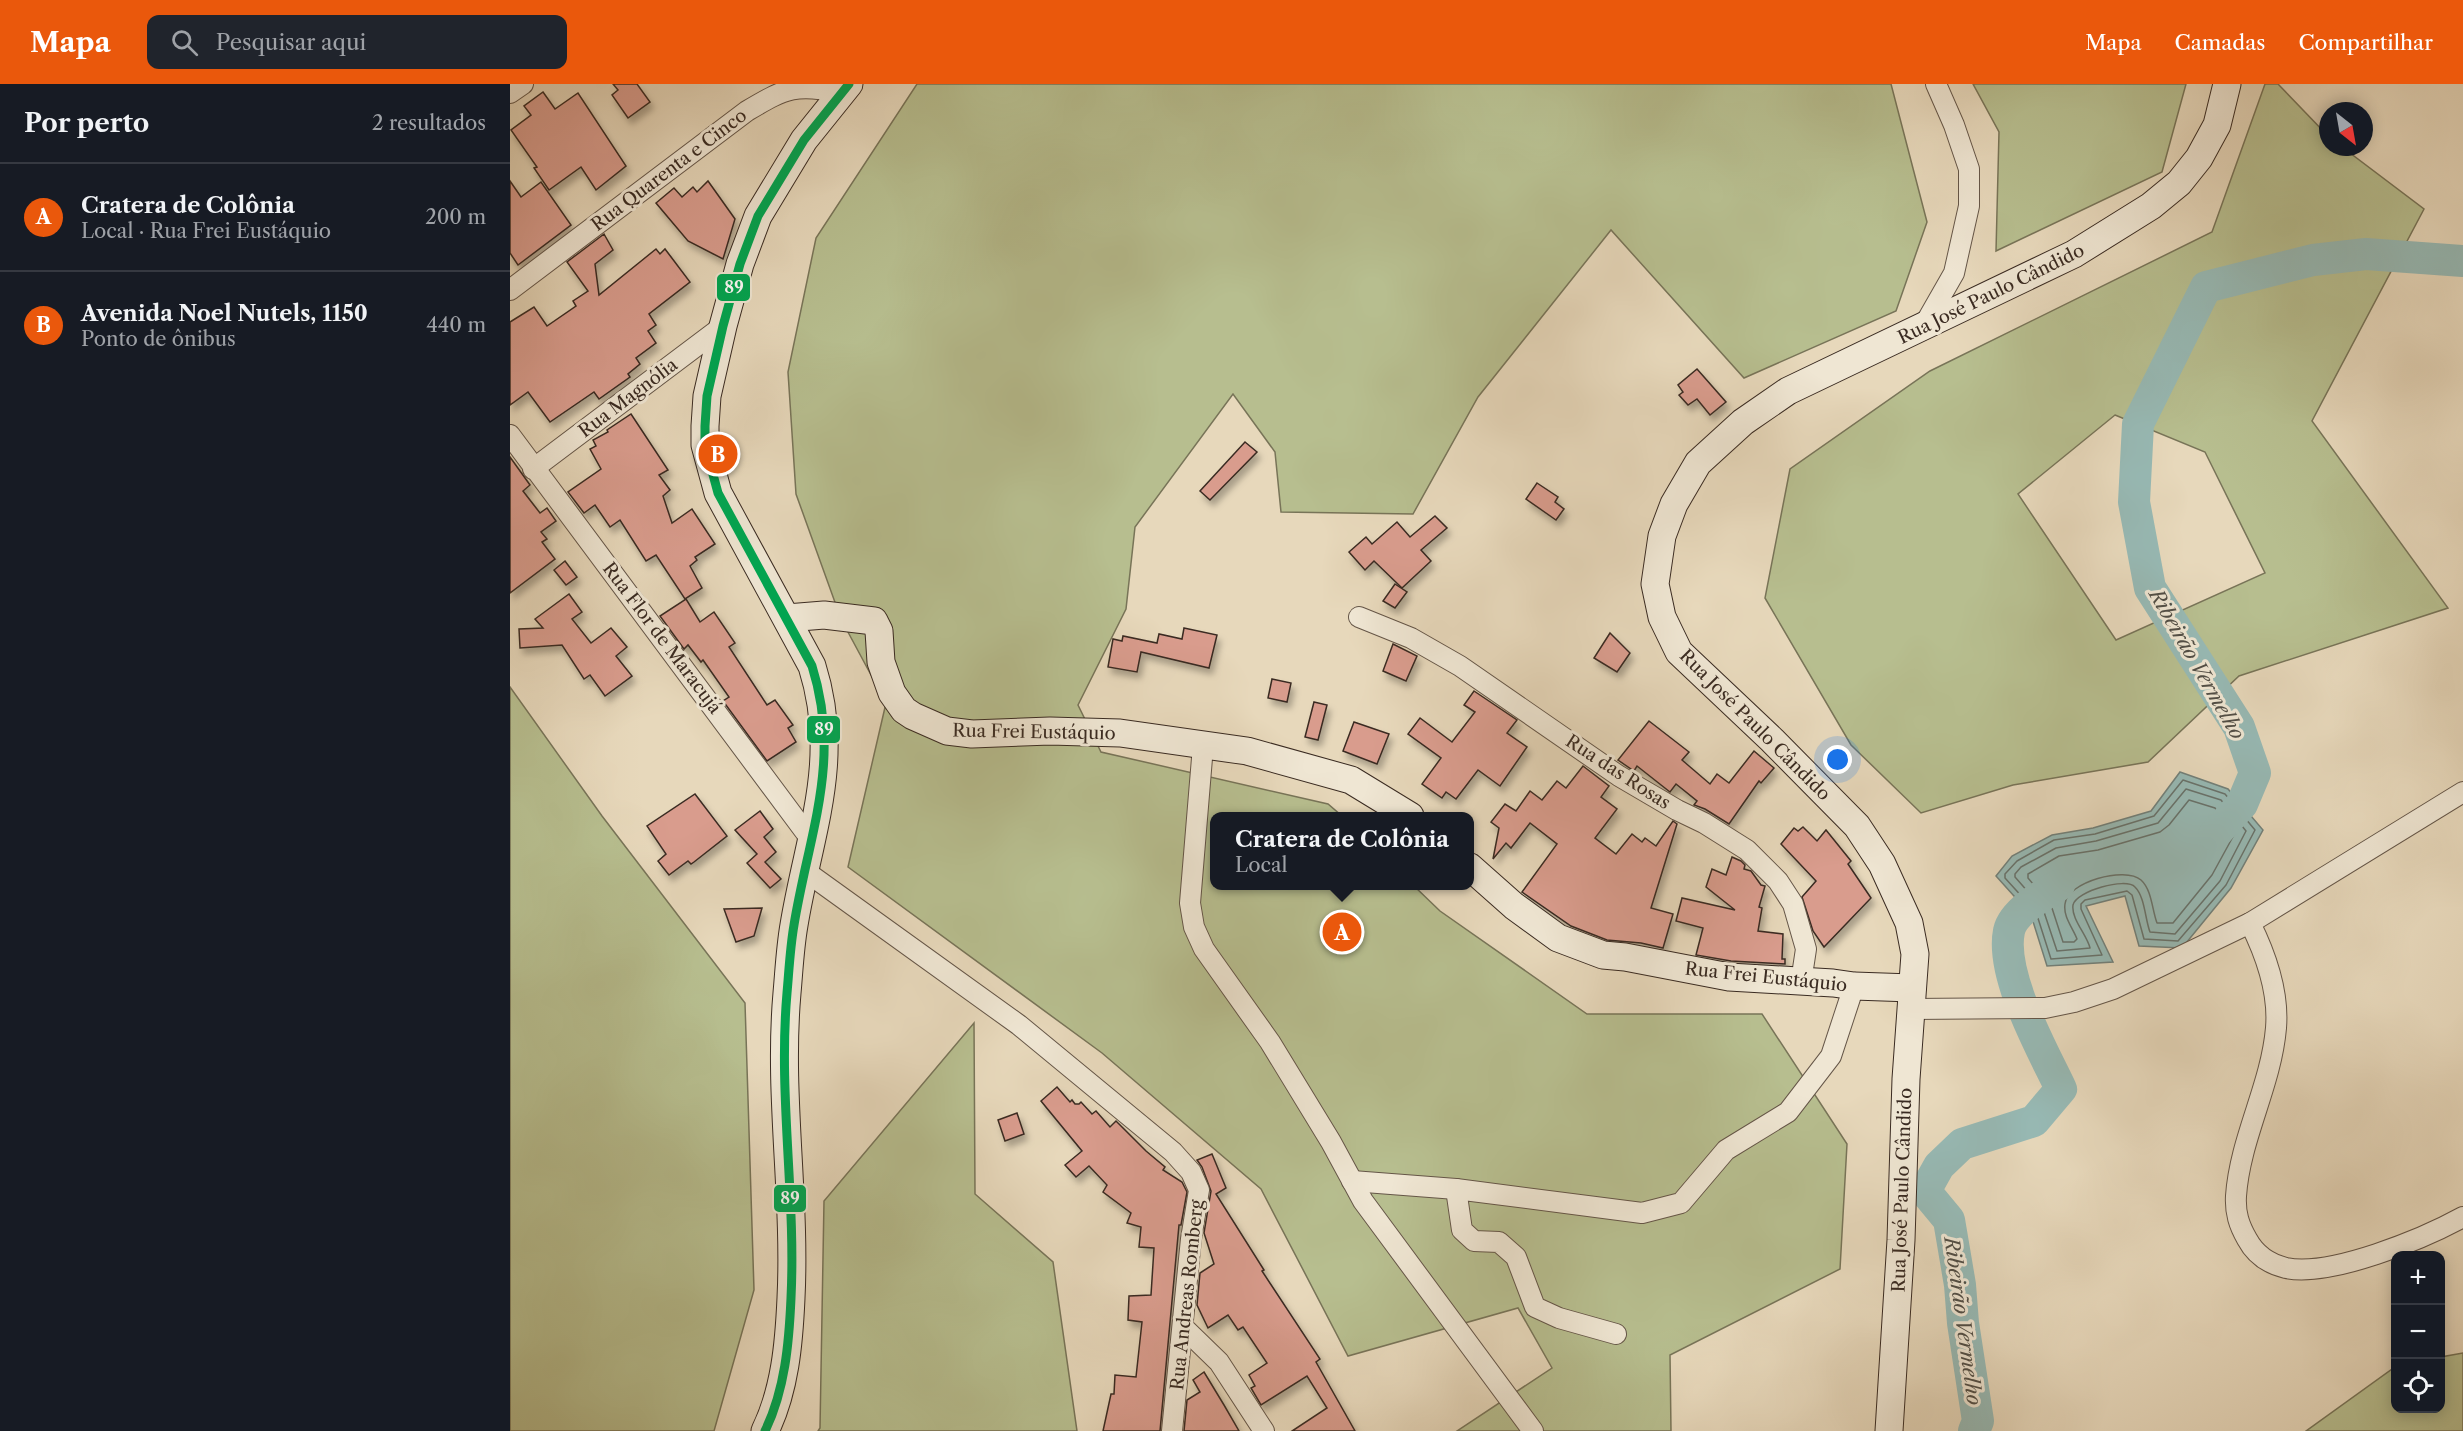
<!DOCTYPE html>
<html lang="pt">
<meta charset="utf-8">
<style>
:root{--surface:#171b24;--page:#20242c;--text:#f1f3f6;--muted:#9ea1a6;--line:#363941;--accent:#ea580c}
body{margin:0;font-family:"Libre Caslon Text",serif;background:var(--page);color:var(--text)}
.controls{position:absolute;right:18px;bottom:18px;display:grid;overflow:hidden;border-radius:12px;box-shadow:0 3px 15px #0003}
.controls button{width:54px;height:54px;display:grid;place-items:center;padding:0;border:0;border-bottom:2px solid var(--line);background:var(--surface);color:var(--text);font:30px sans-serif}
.compass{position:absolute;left:1809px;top:18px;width:54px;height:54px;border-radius:50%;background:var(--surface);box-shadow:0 3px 15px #0003;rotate:149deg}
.you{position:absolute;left:1328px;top:676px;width:21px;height:21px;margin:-15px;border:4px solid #fff;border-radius:50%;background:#1a73e8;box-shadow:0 0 0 9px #1a73e833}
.badge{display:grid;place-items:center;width:39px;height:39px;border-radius:50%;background:var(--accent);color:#fff;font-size:20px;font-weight:700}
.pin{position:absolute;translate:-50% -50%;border:3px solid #fff;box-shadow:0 2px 6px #0006}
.popup{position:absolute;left:700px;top:728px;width:264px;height:78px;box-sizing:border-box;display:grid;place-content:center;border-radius:12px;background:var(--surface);filter:drop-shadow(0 2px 4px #0005);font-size:20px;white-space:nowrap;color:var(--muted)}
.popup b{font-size:22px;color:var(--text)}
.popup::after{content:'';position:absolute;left:50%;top:100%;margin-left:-12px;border:12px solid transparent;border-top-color:var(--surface)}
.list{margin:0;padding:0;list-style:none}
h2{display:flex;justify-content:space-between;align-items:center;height:78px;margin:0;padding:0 24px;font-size:26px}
h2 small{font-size:20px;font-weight:400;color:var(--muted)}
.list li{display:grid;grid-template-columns:39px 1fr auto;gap:18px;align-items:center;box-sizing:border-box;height:108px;padding:0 24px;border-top:2px solid var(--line)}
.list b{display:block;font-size:22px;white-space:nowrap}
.list p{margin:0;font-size:20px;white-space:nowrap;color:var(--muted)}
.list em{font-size:20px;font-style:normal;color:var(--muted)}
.icon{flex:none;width:33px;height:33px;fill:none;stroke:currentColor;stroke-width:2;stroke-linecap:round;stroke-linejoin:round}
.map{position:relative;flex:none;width:1953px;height:1347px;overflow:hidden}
header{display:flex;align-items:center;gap:36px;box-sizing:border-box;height:84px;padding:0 30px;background:var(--accent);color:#fff}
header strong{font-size:28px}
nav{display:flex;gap:33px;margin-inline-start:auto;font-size:21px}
.search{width:420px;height:54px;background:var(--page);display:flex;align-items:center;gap:15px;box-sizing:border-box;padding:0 21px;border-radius:12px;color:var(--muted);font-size:22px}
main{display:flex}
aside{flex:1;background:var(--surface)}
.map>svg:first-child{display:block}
.green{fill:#b7be8f;stroke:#787458;stroke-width:1.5;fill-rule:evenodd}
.water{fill:#97b9b4;stroke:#72807a;stroke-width:1.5}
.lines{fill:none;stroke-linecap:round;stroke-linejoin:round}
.shore{stroke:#68726b;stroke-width:1.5}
.river{stroke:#97b9b4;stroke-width:32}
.building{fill:#d99c8d;stroke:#3a2b22;stroke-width:1.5;filter:url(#shadow)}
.street-casing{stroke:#655648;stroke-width:22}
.secondary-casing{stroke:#3a2b22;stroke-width:29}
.street{stroke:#efe6d3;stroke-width:20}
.secondary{stroke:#efe6d3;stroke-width:27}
.bus-1-casing{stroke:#efe6d3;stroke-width:14}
.bus-1{stroke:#00a651;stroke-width:9}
.labels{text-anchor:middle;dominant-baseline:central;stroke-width:6;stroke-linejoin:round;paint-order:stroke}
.street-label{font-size:18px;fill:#3a2b22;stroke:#efe6d3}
.water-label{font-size:20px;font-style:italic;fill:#514e46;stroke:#efe6d3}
.line-badge{stroke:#efe6d3;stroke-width:2}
.badge-label{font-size:16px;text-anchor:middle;font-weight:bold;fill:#fff}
</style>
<header>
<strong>Mapa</strong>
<div class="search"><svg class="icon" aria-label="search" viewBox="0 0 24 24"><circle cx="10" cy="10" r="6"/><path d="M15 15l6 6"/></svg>Pesquisar aqui</div>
<nav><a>Mapa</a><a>Camadas</a><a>Compartilhar</a></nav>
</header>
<main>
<aside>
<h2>Por perto<small>2 resultados</small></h2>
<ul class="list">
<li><span class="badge">A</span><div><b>Cratera de Colônia</b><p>Local · Rua Frei Eustáquio</p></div><em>200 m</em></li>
<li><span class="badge">B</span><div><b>Avenida Noel Nutels, 1150</b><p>Ponto de ônibus</p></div><em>440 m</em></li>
</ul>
</aside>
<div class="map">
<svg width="1953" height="1347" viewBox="0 0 1953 1347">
<defs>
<filter id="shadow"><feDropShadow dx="3.5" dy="6" stdDeviation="3" flood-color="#0004"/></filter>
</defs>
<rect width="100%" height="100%" fill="#e7d8bb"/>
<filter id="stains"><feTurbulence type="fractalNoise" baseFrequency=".00333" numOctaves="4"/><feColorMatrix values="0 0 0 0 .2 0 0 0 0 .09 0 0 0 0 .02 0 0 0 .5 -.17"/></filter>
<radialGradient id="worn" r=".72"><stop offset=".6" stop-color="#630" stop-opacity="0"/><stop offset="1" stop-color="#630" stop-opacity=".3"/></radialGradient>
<g class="green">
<polygon points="407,0 1381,0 1417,138 1386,227 1234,294 1101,146 968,313 903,430 771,428 765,368 723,310 625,443 616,525 568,621 591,668 818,720 832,732 704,732 704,802 904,802 930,827 1077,930 1252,930 1337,1060 1330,1185 1160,1271 1161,1347 947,1347 1042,1284 1008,1224 838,1272 751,1105 592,969 338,783 376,619 331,535 286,410 278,288 306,154"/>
<polygon points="1463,0 1676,0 1652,88 1486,167 1489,48"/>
<path d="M1755,0H1768L1818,52V63H1832L1914,125L1802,337L1938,524L1729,592L1638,678L1503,701L1411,729L1341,661L1255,514L1280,385L1420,287L1702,148ZM1605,331L1695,368L1755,489L1606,556L1508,410Z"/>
<polygon points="0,603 92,732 235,919 244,1206 204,1347 0,1347"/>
<polygon points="464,939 465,1110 543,1178 567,1347 308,1347 310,1344 314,1117"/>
<polygon points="1953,1269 1953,1347 1796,1347 1885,1283 1886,1324 1930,1324 1931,1273"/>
</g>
<polygon class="water" points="1670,688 1718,705 1753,746 1721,804 1672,864 1629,862 1615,812 1576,822 1603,878 1537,882 1521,831 1486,792 1502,772 1542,751 1583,744 1641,727"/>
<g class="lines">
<g class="shore">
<polygon points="1673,696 1715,710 1745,746 1716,801 1668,857 1634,855 1622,811 1617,807 1575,816 1571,820 1571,825 1592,871 1541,875 1526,828 1495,794 1495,790 1507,777 1544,756 1585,750 1644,732"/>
<path d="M1676,705L1711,716L1736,747L1710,797L1665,850L1640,848C1635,835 1635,813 1625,803C1616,793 1566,807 1563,821C1561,835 1577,851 1580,864L1547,867L1533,825L1505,793V790L1511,783L1546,764L1586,757L1648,739Z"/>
<path d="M1679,716L1705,724L1725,749L1702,791L1663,839H1647C1642,826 1642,806 1631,796C1615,782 1557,798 1555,820C1553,833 1563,844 1567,855L1564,858H1553L1541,821L1518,794V790L1549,772L1588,766L1650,748L1659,741Z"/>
</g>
<g class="river">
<polyline points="1704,751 1732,720 1745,689 1729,643 1640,504 1624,418 1628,340 1696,203 1803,176 1856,170 1953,177"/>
<path d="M1464,1347L1468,1337L1453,1239L1450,1201L1439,1136L1415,1107L1429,1082L1452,1060L1524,1037L1551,1005C1532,965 1490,891 1499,847C1503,828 1534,810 1549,801"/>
</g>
</g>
<g class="building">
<polygon points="103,0 127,0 140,18 118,34 102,11 108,6"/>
<polygon points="33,8 45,25 68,9 116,82 86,106 71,83 39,106 24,84 27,83 1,46 21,31 14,22"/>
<polygon points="0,97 11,113 31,98 61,141 8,181 0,169"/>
<polygon points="198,97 225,135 213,175 178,157 146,119 164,104 172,113 183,103 187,108"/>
<polygon points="94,150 103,166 85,180 89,211 146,165 150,170 155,165 180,198 139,230 146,241 138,247 146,259 126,274 130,280 118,290 120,293 89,315 84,308 40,338 18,308 0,321 0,238 24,223 37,242 66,222 63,217 78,207 57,178"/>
<polygon points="1187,285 1216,318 1200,331 1187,315 1178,321 1169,311 1173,308 1168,301"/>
<polygon points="121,330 158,386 149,391 160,406 153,412 162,439 182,425 205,460 185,473 187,476 180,482 192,504 175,515 146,471 136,477 110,436 100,443 85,421 74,429 58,408 91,385 80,365 86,362 83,356 98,348 97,346"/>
<polygon points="735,358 747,368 700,416 690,407"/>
<polygon points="0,373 20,401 13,407 30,429 37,424 46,437 31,448 37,455 32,458 45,475 0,509"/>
<polygon points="1027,399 1048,413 1045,418 1054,425 1046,436 1016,415"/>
<polygon points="925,432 937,444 911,466 921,477 892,504 864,477 855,486 839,468 856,453 862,460 887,438 900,453"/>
<polygon points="55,477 67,493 56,501 44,486"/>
<polygon points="885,500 897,508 885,524 873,517"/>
<polygon points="59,510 72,528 62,535 81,559 101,544 117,563 106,572 122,592 95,612 80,591 74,595 52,561 10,564 9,545 33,544 25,535"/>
<polygon points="176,515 190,538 204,528 225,559 219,563 257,621 265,616 283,641 278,644 286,658 257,677 213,617 219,613 193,576 191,578 178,561 174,565 150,532"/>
<polygon points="674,544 707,551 699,584 631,568 627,588 598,583 603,555 612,557 613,552 647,559 649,550 672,555"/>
<polygon points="1100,549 1120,569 1107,588 1084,574"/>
<polygon points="883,560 907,572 896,597 873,587"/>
<polygon points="762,595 781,599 777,618 758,614"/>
<polygon points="964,607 1007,636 997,649 1017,663 990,702 968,686 946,715 936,708 932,714 912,700 931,674 898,650 910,634 942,658 965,628 954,621"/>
<polygon points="804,618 817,621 808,656 795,653"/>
<polygon points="1139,637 1179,668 1172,676 1200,700 1207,690 1219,699 1244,667 1264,684 1251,699 1249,697 1219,740 1195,725 1184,721 1187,717 1166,700 1160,708 1127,682 1124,687 1108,676"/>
<polygon points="844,638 879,650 867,680 833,667"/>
<polygon points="1073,682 1099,702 1091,713 1107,725 1085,754 1106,770 1122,750 1132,758 1135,754 1146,762 1163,737 1167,740 1141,824 1163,830 1153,864 1131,859 1097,856 1061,842 1012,808 1047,760 1020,739 1001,764 996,759 983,775 989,744 981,738 995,720 1006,727 1020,707 1032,716 1047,697 1056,704"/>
<polygon points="185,710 217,752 184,778 181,780 178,777 159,791 148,777 156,770 137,742"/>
<polygon points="250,727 263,745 254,753 266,768 255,778 271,795 260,804 237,779 247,770 225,746"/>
<polygon points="1293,743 1307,757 1316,746 1341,777 1338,780 1361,814 1314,863 1303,847 1292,813 1306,797 1271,760 1284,744 1288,747"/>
<polygon points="1222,773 1231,777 1235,781 1234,785 1241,787 1251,801 1255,802 1249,823 1252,824 1248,847 1273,850 1272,875 1275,875 1275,880 1221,877 1186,871 1193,844 1166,837 1172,814 1225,826 1196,803 1202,785 1216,791"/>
<polygon points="252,824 244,852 226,858 214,825"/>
<polygon points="547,1003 560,1018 562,1016 565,1020 569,1020 571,1018 582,1030 586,1027 600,1043 606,1037 636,1067 655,1083 653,1086 672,1098 677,1108 671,1141 669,1141 650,1347 593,1347 601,1310 604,1310 605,1291 626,1293 632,1238 618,1236 619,1212 641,1211 644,1164 629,1163 631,1143 617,1139 621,1129 593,1108 597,1101 579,1082 566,1093 555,1081 572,1067 531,1017"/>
<polygon points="507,1029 514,1050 495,1057 488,1036"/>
<polygon points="702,1070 716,1104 706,1110 754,1186 752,1187 810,1275 806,1278 845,1347 782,1347 817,1324 797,1292 751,1321 741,1304 745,1302 739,1291 757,1279 733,1243 728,1246 718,1231 698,1244 687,1221 690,1189 704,1180 694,1149 701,1107 692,1083 687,1076"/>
<polygon points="694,1288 714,1321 729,1347 674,1347 677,1316 690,1308 683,1296"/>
</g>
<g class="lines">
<g class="street-casing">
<g id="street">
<polyline points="0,9 13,0"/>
<path d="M0,206L237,27C279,2 284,1 332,8"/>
<polyline points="1412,245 1444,189 1459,122 1459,85 1444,41 1426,0"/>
<polyline points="0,351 302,757"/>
<polyline points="23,385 213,242"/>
<polyline points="849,533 901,554 950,582 1109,692 1167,726 1194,739 1237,766 1268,797 1283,820 1296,865 1291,898"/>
<polyline points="693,662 680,819 684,843 694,865 760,958 821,1058 853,1117 1023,1347"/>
<polyline points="295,787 509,941 663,1068 681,1088 689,1106 681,1155 662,1347"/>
<path d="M1740,839C1756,871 1769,908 1766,944C1761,1002 1730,1054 1726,1112C1725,1129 1729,1141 1737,1155C1745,1170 1759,1180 1776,1184C1821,1193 1913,1155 1953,1133"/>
<polyline points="1401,925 1535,924 1564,918 1603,905 1740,839 1953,708"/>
<polyline points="842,1097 946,1105"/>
<polyline points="674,1244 709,1278 754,1347"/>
<polyline points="1106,1250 1049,1234 1025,1223 1006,1173 989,1158 964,1157 952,1146 946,1105 1132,1129 1171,1119 1216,1066 1278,1028 1321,972 1344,902"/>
</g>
</g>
<g class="secondary-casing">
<g id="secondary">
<polyline points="277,534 314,531 364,537 369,547 371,578 382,609 394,626 403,632 437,647 462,650 540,647 610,649 737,667 841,696 900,732"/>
<polyline points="960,783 1004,822 1048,854 1093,871 1115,873 1219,893 1323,899 1344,902 1402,904"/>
<path d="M255,1347C275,1306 279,1259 281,1214C286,1112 268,1011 277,909C279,887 280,864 284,841C299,749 332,677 302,582L208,409L195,361V342L197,312L213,242L230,180L248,132L294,56L339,0"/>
<polyline points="1379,1347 1391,1156 1396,995 1405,870 1399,839 1372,780 1347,742 1262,656 1169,568 1152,533 1145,500 1152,452 1164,420 1188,379 1233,338 1278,307 1564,170 1641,122 1669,99 1689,74 1707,41 1717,0"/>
</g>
</g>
<use href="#street" class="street"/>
<use href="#secondary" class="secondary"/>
<g class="bus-1-casing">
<path id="bus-1" d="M255,1347C275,1306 279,1259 281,1214C286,1112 268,1011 277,909C279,887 280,864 284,841C299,749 332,677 302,582L208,409L195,361V342L197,312L213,242L230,180L248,132L294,56L339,0"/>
</g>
<use href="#bus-1" class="bus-1"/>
</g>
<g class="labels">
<g class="street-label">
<text transform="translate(159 86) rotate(-37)">Rua Quarenta e Cinco</text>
<text transform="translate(1481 210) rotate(-26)">Rua José Paulo Cândido</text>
<text transform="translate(118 314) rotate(-37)">Rua Magnólia</text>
<text transform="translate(152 554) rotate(53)">Rua Flor de Maracujá</text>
<text transform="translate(1245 641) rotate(45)">Rua José Paulo Cândido</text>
<text transform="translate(524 648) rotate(1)">Rua Frei Eustáquio</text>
<text transform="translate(1108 688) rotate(33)">Rua das Rosas</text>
<text transform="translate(1256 893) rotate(6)">Rua Frei Eustáquio</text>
<text transform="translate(1392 1106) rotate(-88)">Rua José Paulo Cândido</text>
<text transform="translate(677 1211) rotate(-84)">Rua Andreas Romberg</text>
</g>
<g class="water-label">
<text transform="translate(1687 580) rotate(60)">Ribeirão Vermelho</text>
<text transform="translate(1453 1237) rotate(82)">Ribeirão Vermelho</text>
</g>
</g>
<g class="line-badge">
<rect x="206" y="189" width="35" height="29" rx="6" fill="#00a651"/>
<rect x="296" y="631" width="35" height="29" rx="6" fill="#00a651"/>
<rect x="263" y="1100" width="34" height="29" rx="6" fill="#00a651"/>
</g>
<g class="badge-label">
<text x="224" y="209">89</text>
<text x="314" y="651">89</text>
<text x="280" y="1120">89</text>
</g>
<rect width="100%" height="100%" filter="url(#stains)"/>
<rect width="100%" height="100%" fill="url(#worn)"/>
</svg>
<div class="controls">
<button>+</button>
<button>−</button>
<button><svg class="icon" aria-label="locate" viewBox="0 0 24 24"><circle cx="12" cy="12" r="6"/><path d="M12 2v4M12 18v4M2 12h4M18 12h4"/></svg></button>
</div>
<svg class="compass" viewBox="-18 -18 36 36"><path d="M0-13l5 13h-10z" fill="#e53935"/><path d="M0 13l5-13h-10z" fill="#9ea1a6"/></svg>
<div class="you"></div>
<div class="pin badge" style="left:832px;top:848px">A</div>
<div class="popup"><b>Cratera de Colônia</b>Local</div>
<div class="pin badge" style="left:208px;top:370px">B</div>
</div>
</main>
